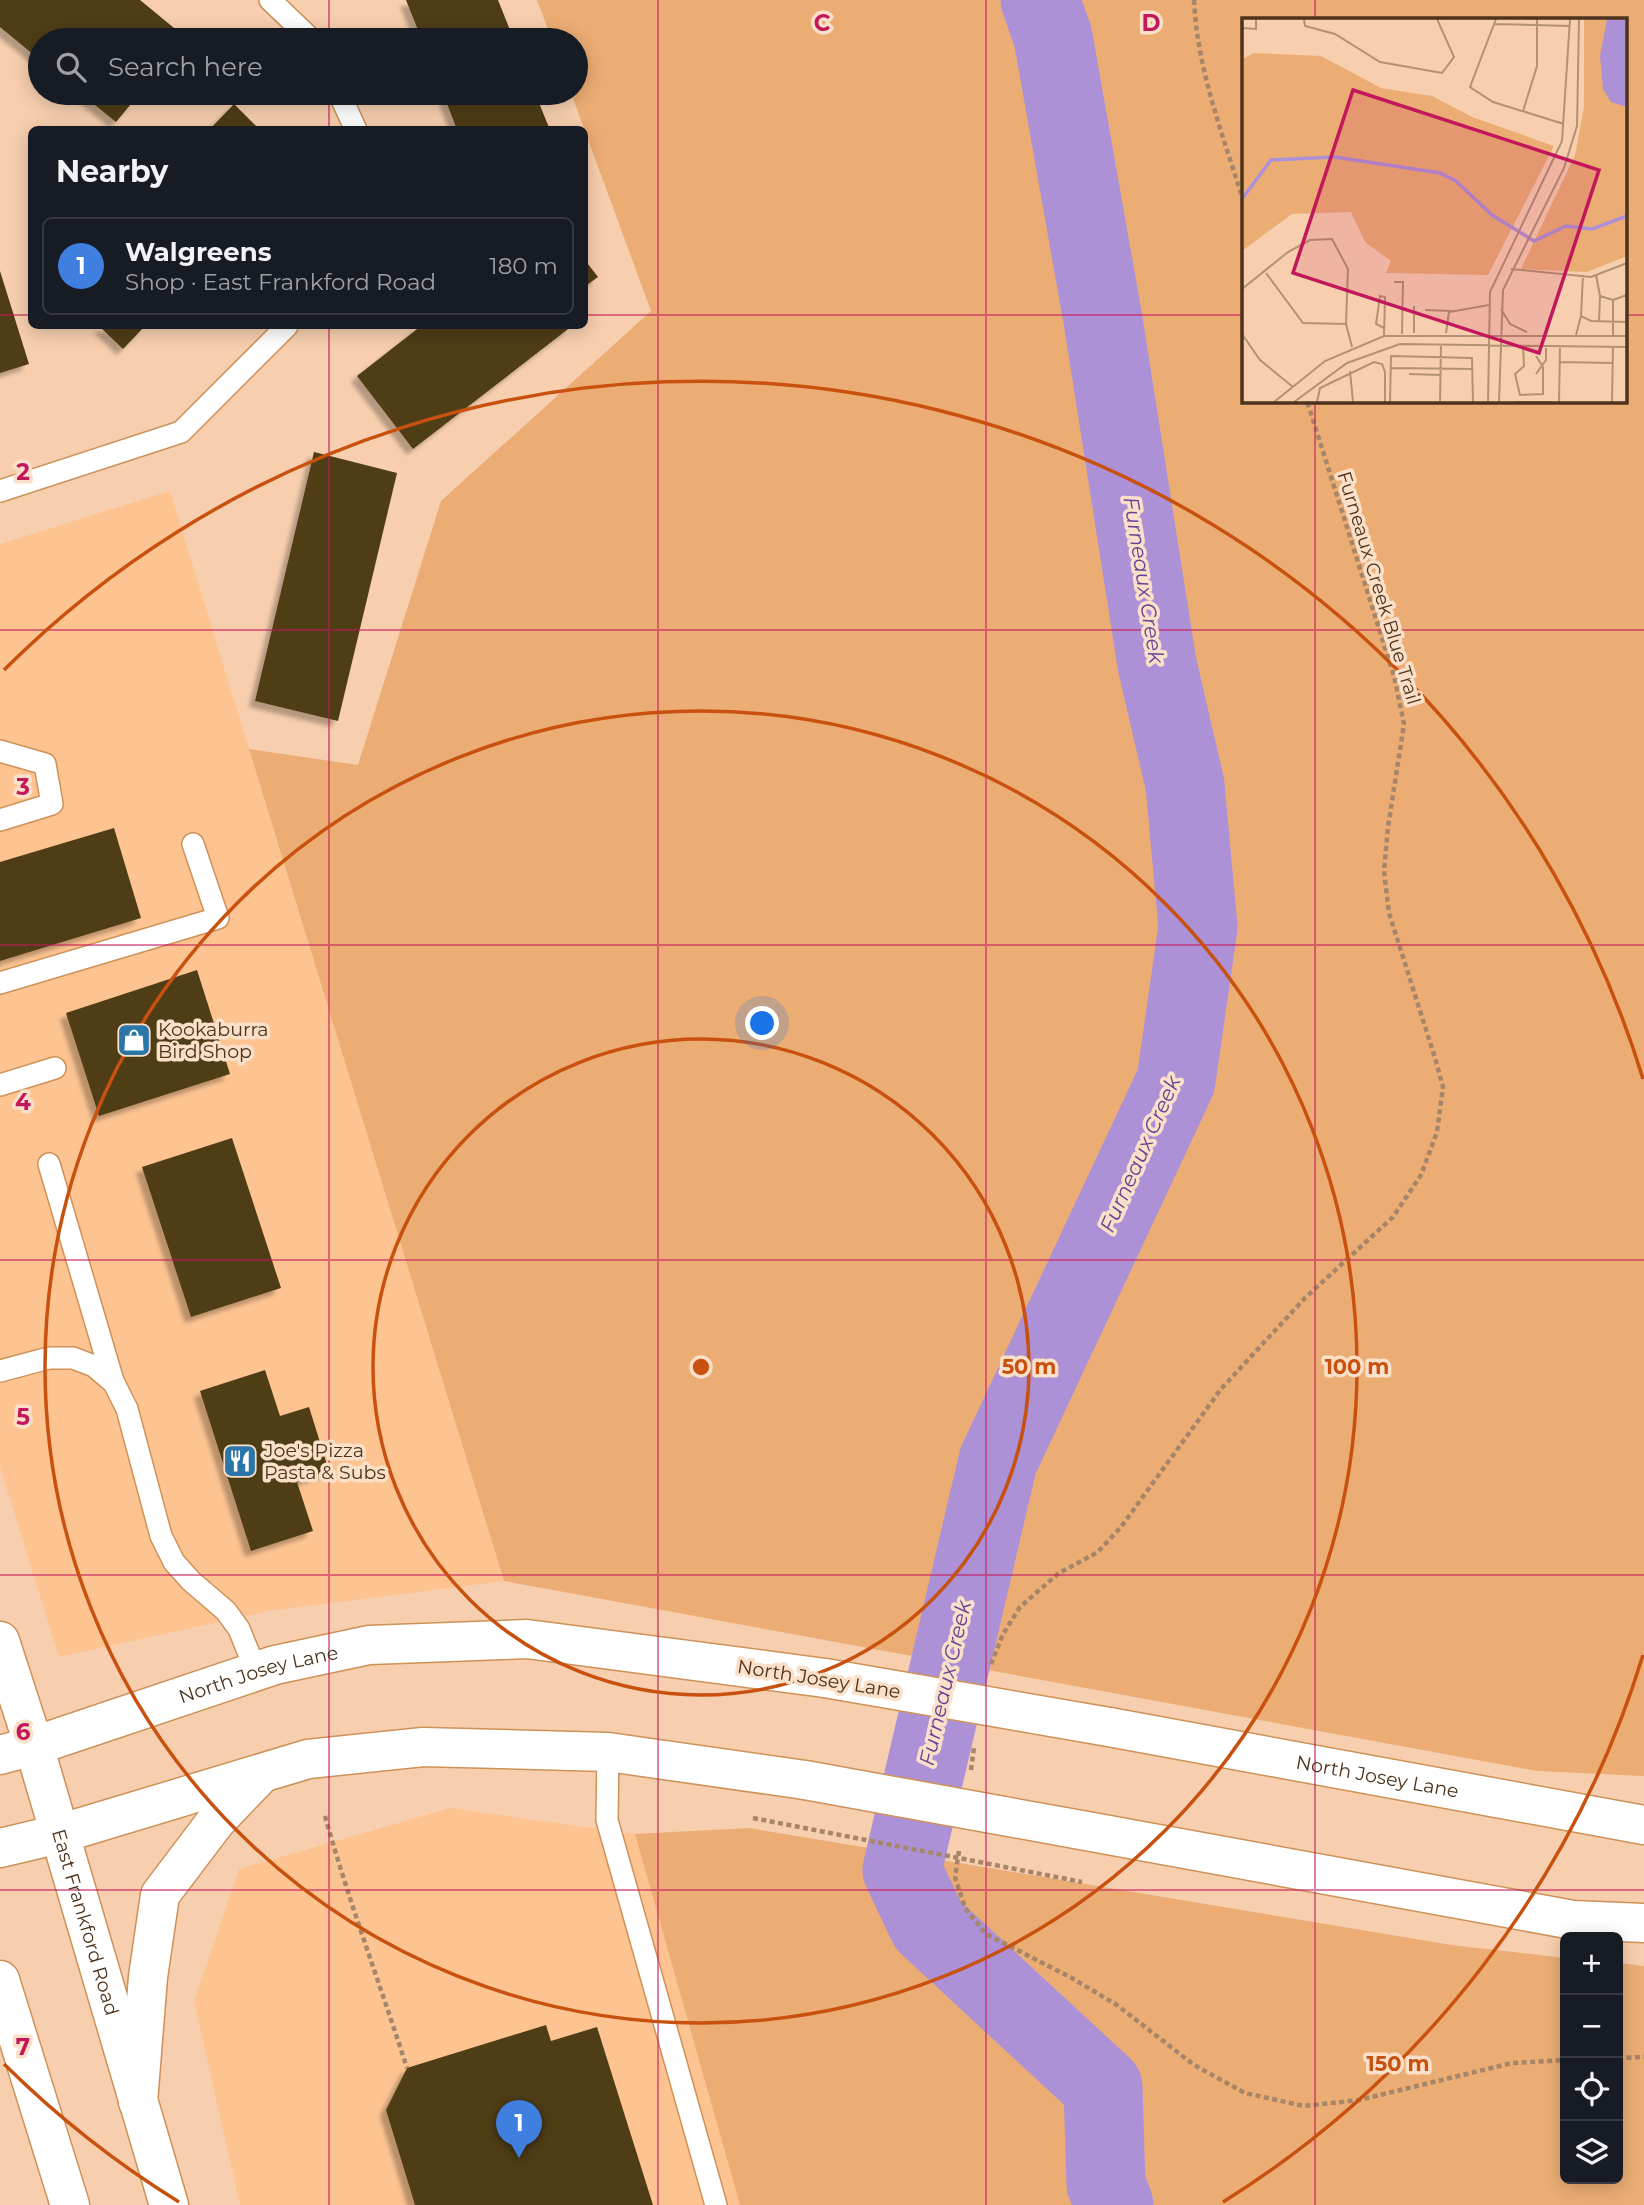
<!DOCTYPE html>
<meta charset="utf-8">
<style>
:root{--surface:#171b24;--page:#242831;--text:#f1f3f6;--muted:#9ea1a6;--line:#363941;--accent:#0f766e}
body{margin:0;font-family:Montserrat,sans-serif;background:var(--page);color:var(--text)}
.controls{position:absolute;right:21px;bottom:21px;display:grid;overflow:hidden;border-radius:10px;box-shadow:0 4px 18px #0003}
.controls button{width:63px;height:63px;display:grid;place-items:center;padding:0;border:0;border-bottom:2px solid var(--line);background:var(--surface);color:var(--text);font:35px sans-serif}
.you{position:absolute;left:763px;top:1024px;width:24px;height:24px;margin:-18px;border:5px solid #fff;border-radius:50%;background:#1a73e8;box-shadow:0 0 0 10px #1a73e833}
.badge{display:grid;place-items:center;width:46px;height:46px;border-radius:50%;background:var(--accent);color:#fff;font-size:23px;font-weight:700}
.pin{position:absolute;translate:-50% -58px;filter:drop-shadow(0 2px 4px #0008)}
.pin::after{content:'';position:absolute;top:37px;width:24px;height:21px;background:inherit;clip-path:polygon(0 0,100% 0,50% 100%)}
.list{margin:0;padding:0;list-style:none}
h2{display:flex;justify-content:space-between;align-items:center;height:91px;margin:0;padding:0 28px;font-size:30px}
h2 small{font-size:23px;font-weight:400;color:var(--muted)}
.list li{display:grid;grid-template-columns:46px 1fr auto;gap:21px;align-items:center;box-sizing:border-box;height:98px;margin:0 14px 14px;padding:0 14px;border:2px solid var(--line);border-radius:10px}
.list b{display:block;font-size:26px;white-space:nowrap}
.list p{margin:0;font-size:23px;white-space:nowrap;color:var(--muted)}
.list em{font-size:23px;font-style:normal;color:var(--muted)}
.icon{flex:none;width:38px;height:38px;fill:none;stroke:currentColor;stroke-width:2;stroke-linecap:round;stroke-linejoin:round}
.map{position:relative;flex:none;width:1644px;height:2205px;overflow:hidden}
.search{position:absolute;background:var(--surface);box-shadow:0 4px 18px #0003;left:28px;top:28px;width:560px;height:77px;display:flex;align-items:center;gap:18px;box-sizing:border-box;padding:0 24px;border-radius:38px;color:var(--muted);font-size:26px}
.panel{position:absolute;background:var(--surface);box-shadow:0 4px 18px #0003;left:28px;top:126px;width:560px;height:203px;border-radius:10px}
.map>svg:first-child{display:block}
.built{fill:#fdc492}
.green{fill:#ecad74;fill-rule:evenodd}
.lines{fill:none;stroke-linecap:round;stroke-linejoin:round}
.river{stroke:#ad91d7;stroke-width:79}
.building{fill:#4f3c13;filter:url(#shadow)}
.lane-casing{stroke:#ce9158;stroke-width:24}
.secondary-casing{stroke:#ce9158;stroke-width:41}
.primary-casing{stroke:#ce9158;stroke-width:41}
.path{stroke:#a68568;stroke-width:4.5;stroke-dasharray:5 3.5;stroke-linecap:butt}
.lane{stroke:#fff;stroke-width:21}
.secondary{stroke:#fff;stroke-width:38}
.primary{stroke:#fff;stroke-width:38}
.primary-bridge-casing{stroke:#ce9158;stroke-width:41;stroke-linecap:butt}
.path-bridge{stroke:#a68568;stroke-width:4.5;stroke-dasharray:5 3.5;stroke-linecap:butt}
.primary-bridge{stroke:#fff;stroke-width:38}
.grid{fill:none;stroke:#c2185b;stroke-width:2;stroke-opacity:0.55}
.ring{fill:none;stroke:#c9510f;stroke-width:3.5}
.labels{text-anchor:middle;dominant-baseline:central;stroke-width:7;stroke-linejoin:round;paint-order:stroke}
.street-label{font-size:19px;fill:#4d331b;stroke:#fadfc9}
.poi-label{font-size:19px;fill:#4d331b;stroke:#fadfc9;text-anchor:start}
.water-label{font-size:21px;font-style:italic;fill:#674195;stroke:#fadfc9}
.inset-river{fill:none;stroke:#ad91d7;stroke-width:3.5}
.inset-road{fill:none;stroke:#b39173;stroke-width:2}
.view{fill:#c2185b;fill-opacity:0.15;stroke:#c2185b;stroke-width:3.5}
.inset-edge{fill:none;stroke:#4d331b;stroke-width:3.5}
.grid-label{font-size:23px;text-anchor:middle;font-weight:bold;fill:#c2185b;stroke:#fadfc9;stroke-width:7;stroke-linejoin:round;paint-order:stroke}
.centre{fill:#c9510f;stroke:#fadfc9;stroke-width:3.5}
.ring-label{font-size:21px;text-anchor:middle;font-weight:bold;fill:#c9510f;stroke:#fadfc9;stroke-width:7;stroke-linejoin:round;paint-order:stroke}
</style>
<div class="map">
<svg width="1644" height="2205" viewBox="0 0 1644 2205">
<defs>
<filter id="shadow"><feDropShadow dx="-6" dy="6" stdDeviation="2" flood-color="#0004"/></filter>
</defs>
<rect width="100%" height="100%" fill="#f7cfae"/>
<g class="built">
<polygon points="170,491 504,1581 268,1611 59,1657 0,1467 0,544"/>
<polygon points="450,1808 635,1834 740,2205 240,2205 194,2001 239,1869"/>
</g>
<g class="green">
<path d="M537,0H1644V1776L1537,1771L504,1581L249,749L358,765L441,501L651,311L571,93H576V40H552ZM1243,19H1625V401H1243Z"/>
<polygon points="749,1828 1452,1945 1565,1958 1565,2179 1618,2179 1618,1963 1644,1966 1644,2205 740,2205 635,1834"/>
</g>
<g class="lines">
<polyline class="river" points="1040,0 1053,37 1103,320 1157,664 1185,785 1198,927 1176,1081 998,1461 902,1870 928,1925 1103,2087 1106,2184 1114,2205"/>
</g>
<g class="building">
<polygon points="0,0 140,0 185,37 182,40 40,40 40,60 0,27"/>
<polygon points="406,0 498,0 514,40 422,40"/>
<polygon points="80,93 140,93 116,122"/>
<polygon points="443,93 535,93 550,130 457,130"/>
<polygon points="234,104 260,130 209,130"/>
<polygon points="584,259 598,277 584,287"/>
<polygon points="0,271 29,364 0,373"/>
<polygon points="99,326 145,326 123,349"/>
<polygon points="421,326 572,326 413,449 357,376"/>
<polygon points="314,452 397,473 338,721 255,701"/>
<polygon points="114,828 141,918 0,961 0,862"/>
<polygon points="197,970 230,1074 99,1116 66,1013"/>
<polygon points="232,1138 281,1288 191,1317 142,1167"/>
<polygon points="265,1370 280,1416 309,1407 329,1471 297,1482 313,1531 251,1551 200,1391"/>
<polygon points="546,2025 551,2041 597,2027 653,2205 415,2205 386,2110 407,2068"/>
</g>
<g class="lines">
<g class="lane-casing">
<g id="lane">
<polyline points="270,0 312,40"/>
<polyline points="339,93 356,130"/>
<polyline points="0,491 181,432 287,326"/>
<polyline points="0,751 45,764 52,804 0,820"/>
<polyline points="0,983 218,918 193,844"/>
<polyline points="0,1085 55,1068"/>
<polyline points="49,1164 113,1381"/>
<polyline points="0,1371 49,1358 73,1358 94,1366 114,1383 127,1409 161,1536 174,1562 191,1581 226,1611 239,1629 256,1671"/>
<polyline points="608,1752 607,1820 716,2205"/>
</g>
</g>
<g class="secondary-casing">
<g id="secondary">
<path id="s1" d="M0,1641L34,1746L169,2205"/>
<polyline points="0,1980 70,2205"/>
</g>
</g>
<g class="primary-casing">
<g id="primary">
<path id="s2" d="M1109,1727L1644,1825"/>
<path id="s3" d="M0,1755L34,1746L275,1665L369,1645L527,1639L825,1678"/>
<polyline points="1092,1832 1573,1920 1644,1923"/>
<polyline points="0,1848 59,1834 308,1759 423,1747 608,1752 805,1780"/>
<polyline points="138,2102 148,1977 160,1895 216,1821 260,1775"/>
</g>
</g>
<g class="path">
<path d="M1194,0C1197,69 1223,135 1243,200"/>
<polyline points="991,1664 1003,1634 1020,1607 1059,1573 1098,1552 1121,1527 1221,1389 1305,1298 1393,1217 1421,1175 1437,1132 1443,1087 1435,1058 1389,913 1384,871 1388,827 1404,724 1394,676 1307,401"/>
<polyline points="971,1770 974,1747"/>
<path d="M325,1816C349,1902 380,1984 407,2068"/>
<polyline points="959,1851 955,1877 965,1908 986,1934 1070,1977 1117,2005 1194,2065 1245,2093 1304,2106 1359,2100 1512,2063 1565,2060"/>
<polyline points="1618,2058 1644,2057"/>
</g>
<use href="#lane" class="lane"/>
<use href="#secondary" class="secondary"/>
<use href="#primary" class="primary"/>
<g class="primary-bridge-casing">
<g id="primary-bridge">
<polyline points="825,1678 1109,1727"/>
<polyline points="805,1780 1092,1832"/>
</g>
</g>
<polyline class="path-bridge" points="753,1818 1082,1882"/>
<use href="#primary-bridge" class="primary-bridge"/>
</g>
<path class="grid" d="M329,0V40M658,0V2205M986,0V2205M1315,0V19M329,93V130M0,315H32M584,315H1243M1625,315H1644M329,326V2205M1315,401V2205M0,630H1644M0,945H1644M0,1260H1644M0,1575H1644M0,1890H1644"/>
<g class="ring">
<circle cx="701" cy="1367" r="328"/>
<circle cx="701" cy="1367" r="656"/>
<path d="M1643 1655A985 985 0 0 1 1223 2202M179 2202A985 985 0 0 1 4 2064M4 670A985 985 0 0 1 1643 1079"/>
</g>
<defs>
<g id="shop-square" transform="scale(1.75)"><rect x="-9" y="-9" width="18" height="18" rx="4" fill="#2b76a9" stroke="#fadfc9"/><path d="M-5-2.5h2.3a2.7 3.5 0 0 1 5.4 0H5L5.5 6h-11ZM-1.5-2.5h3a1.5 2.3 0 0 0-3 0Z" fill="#fff"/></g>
<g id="restaurant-square" transform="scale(1.75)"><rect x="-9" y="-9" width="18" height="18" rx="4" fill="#2b76a9" stroke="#fadfc9"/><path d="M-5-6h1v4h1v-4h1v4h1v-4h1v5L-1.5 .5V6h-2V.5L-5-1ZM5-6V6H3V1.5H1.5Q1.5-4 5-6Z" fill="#fff"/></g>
</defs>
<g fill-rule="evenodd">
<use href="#shop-square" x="134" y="1040"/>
<use href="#restaurant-square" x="240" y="1461"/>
</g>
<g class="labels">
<g class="street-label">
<text transform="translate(1379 588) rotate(73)">Furneaux Creek Blue Trail</text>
<text stroke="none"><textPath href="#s3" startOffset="271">North Josey Lane</textPath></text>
<text transform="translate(819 1679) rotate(9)">North Josey Lane</text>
<text stroke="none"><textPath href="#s2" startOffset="273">North Josey Lane</textPath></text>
<text stroke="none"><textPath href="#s1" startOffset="294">East Frankford Road</textPath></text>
</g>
<g class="poi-label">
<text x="158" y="1029">Kookaburra<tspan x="158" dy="22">Bird Shop</tspan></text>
<text x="264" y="1450">Joe's Pizza<tspan x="264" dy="22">Pasta &amp; Subs</tspan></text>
</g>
<g class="water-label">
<text transform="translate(1144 580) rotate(81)">Furneaux Creek</text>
<text transform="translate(1140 1154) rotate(-66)">Furneaux Creek</text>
<text transform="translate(945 1683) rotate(-77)">Furneaux Creek</text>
</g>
</g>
<g transform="translate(1242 18)">
<rect width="385" height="385" fill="#f7cfae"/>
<path d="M342,1H385V238L345,254L279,251L333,137L342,89ZM12,35L79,38L139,70L190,78L230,99L312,128L246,257L144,255L149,243L123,224L109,194L50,196L0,233V41Z" fill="#ecad74"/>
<path d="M365,1H385V89L369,84L361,71L358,38Z" fill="#ad91d7"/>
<path class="inset-river" d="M0,181L29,142L93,139L198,155L214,163L250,197L292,223L324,208L350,211L385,198"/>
<path class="inset-road" d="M62,1L63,8L93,16L138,44L200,55L212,39L195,1M254,1L228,69L251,84L322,106M252,6L328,8M0,10L14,11V1M281,93L295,48V1M269,251L349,259L385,245M24,255L61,305L104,306M354,257L358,278L371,282M152,264H161L160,316M0,271L46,234L68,222L90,221L106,251L104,306L110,329M259,291L268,306L285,314M183,292L210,293M339,298L341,257M357,303L358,278M142,310L134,306L138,278L143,279L142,318M172,315V288M204,315L207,294L247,287M0,316L18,342L51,369M334,317L339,298L349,303L385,304M371,318V282L385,277M281,327L282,348L273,356L278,377L301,376V349L294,338M317,344L371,345M148,350L230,351M108,353L111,384M167,356L199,357M294,356L304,342V328M32,384L83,343L142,318H385M52,384L105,345L158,326L385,329M75,384L78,370L132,344L140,346L143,354V384M148,384L149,338L230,340L231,384M198,384L199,326M246,384L248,274L320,123L328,1M257,384L261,272L322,150L335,108L337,1M272,384H310M317,384L318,328M370,384L371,329"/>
<path class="view" d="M111,72L357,152L297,335L51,255Z"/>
<rect width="385" height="385" class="inset-edge"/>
</g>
<g class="grid-label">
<text x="822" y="31">C</text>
<text x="1151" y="31">D</text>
<text x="23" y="480">2</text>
<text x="23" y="795">3</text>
<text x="23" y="1110">4</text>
<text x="23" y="1425">5</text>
<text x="23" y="1740">6</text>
<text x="23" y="2055">7</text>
</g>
<circle cx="701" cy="1367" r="10" class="centre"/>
<g class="ring-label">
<text x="1029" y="1374">50 m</text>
<text x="1357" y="1374">100 m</text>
<text x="1398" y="2071">150 m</text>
</g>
</svg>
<div class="controls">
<button>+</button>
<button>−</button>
<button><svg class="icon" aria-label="locate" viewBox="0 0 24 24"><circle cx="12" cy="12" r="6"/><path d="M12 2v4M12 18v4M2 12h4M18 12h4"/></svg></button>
<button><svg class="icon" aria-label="layers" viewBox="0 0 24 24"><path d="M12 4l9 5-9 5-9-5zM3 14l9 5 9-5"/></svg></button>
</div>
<div class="you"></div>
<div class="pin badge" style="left:519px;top:2158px;background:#3f7fe0">1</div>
<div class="search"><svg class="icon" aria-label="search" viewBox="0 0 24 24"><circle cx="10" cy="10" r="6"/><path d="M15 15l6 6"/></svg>Search here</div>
<section class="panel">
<h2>Nearby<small></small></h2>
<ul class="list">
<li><span class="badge" style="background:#3f7fe0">1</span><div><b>Walgreens</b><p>Shop · East Frankford Road</p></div><em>180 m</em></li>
</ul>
</section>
</div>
